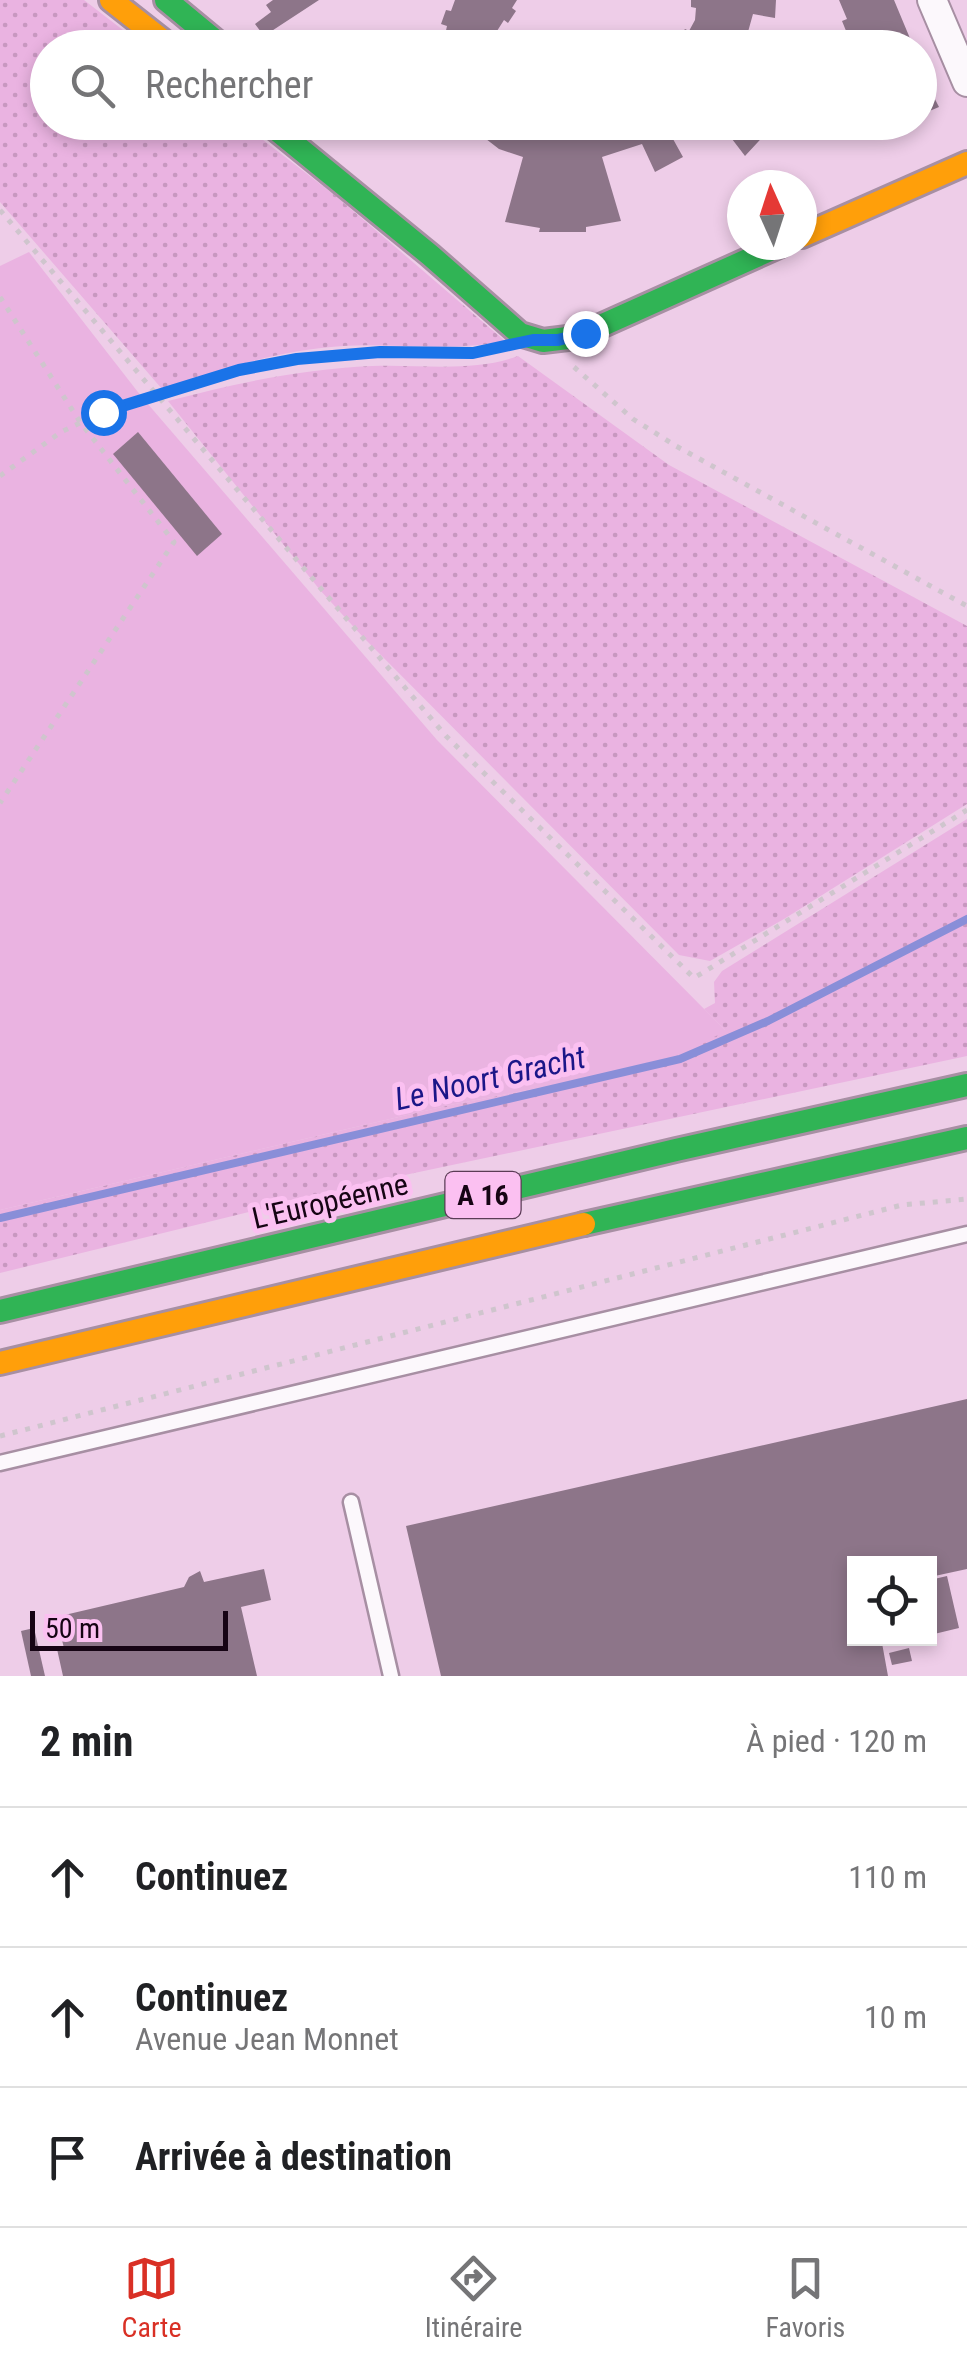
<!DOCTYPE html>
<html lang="fr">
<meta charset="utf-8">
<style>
:root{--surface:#fff;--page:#f6f6f6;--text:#202124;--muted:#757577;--line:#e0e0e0;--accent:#d93025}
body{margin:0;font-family:"Roboto Condensed",sans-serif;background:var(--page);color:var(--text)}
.controls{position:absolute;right:30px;bottom:30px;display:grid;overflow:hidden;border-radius:0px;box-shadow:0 5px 15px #0003}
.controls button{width:90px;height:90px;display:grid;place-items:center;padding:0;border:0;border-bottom:2px solid var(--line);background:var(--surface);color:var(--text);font:50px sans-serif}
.compass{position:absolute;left:727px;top:170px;width:90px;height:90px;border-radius:50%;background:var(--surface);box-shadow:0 5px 15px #0003;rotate:357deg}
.scale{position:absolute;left:30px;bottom:25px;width:198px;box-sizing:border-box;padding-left:10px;border:5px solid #160414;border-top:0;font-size:28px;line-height:35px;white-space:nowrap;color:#160414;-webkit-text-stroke:8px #fbc0f1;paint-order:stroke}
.stop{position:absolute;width:30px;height:30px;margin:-22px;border:8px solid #1a73e8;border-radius:50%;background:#fff}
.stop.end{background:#1a73e8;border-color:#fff;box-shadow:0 2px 10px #0008}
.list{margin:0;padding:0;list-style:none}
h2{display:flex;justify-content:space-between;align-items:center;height:130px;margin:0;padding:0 40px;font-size:42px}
h2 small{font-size:32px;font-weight:400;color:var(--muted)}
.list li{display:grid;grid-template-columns:65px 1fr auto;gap:30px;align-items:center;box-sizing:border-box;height:140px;padding:0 40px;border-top:2px solid var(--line)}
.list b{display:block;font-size:38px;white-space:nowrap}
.list p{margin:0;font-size:32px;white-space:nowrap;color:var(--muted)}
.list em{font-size:32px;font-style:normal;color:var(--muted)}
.icon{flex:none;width:55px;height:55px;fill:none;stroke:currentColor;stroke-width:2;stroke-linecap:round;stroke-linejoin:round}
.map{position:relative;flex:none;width:967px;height:1676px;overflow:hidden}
.search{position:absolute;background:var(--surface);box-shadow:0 5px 15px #0003;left:30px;right:30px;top:30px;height:110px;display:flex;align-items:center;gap:25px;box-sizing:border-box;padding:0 35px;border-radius:55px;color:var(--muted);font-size:38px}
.sheet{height:550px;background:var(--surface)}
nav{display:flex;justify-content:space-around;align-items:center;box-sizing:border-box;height:140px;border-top:2px solid var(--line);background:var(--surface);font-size:28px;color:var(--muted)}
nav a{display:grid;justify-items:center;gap:5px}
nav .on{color:var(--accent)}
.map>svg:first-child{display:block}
.grass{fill:url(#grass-dots)}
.pitch{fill:#eab3e1}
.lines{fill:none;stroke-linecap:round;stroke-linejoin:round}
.stream{stroke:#898ed8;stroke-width:8}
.building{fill:#8d7589}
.lane-casing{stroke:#a78fa3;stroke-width:19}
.street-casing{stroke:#a78fa3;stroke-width:32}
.fast-casing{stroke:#a78fa3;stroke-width:28}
.slow-casing{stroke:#a78fa3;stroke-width:28}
.path{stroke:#cfc5cd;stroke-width:5;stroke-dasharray:5 8;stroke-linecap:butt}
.lane{stroke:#fcf8fc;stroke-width:14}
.street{stroke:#fcf8fc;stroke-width:28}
.fast{stroke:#30b455;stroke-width:22}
.slow{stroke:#ff9f0a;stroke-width:22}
.route{stroke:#1a73e8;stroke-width:12}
.labels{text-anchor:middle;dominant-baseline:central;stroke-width:10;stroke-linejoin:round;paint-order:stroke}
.shield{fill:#fbc0f1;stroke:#5b3c56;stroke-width:2.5}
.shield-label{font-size:28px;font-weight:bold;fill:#160414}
.street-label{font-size:30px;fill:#160414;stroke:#fbc0f1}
.water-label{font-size:32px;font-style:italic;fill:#1b1688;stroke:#fbc0f1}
</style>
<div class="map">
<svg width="967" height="1676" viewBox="0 0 967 1676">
<defs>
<pattern id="grass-dots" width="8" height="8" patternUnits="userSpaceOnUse" patternTransform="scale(2.5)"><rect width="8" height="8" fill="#eab3e1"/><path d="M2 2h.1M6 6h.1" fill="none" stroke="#c898c0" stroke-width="1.8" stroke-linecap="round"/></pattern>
</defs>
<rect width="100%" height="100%" fill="#eecde8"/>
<g class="grass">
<path d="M0,0H84L145,47L48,48V122L241,123L337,197L505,341C453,352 396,343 343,346C275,351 225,368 162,389L0,202Z"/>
<path d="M518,356L669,465L967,626V804L784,919L710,961L679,955L362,636L320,590L168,401C236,383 302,369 372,366C420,364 473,373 518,356Z"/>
<polygon points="967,819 967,1056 367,1183 0,1273 0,1210 450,1105 658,1065 725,1030 704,1009 715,1003 714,982 722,971"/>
</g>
<polygon class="pitch" points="29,252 141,396 437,740 726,1031 658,1065 450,1105 0,1210 0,266"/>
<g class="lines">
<polyline class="stream" points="0,1218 680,1059 768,1021 967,919"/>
</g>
<g class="building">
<polygon points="273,0 319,0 264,36 255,24 271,12 266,5"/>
<polygon points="455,0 517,0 512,8 516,11 508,23 504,20 497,31 498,48 442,48 447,26 441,24 446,10 451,11"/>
<polygon points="691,0 776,0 775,18 753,14 746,39 767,48 680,48 682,44 677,41 685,29 689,31 695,20 696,8 691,7"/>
<polygon points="839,0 894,0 914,48 853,48 842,21 847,19"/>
<polygon points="920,70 939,107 920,115"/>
<polygon points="464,122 532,122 568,127 578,126 578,122 681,122 668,130 683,157 655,172 642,144 602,157 621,221 586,227 586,232 539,232 540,228 505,222 523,157 499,149"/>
<polygon points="719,122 780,122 772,133 769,130 745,156"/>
<polygon points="138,432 222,534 197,556 113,454"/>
<polygon points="967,1399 967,1569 930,1577 930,1564 854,1564 854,1638 895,1638 882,1643 888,1676 441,1676 406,1526"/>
<polygon points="264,1569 271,1600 241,1607 257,1676 63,1676 57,1649 64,1648 56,1617 184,1587 189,1577 200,1571 204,1582"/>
<polygon points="947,1576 959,1628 930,1635 930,1580"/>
<polygon points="34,1628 45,1676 31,1676 21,1631"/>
<polygon points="909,1648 912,1661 892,1665 889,1653"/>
</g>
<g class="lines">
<g class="lane-casing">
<g id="lane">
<polyline points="0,1463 967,1234"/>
<polyline points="351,1502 391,1676"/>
</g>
</g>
<g class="street-casing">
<polyline id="street" points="932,0 967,82"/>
</g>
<g class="fast-casing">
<g id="fast">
<polyline points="166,0 224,48"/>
<polyline points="267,122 430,255 520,334 543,341 576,337 781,245"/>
<polyline points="584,1224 967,1138"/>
<polyline points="0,1311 676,1150 967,1085"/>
</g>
</g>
<g class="slow-casing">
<g id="slow">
<polyline points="111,0 172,48"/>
<polyline points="802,236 967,163"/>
<polyline points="0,1363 584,1224"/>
</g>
</g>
<g class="path">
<polyline points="0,210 446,736 694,978 967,810"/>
<polyline points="0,297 80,422 174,542 0,803"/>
<polyline points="574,367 633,419 676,446 967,606"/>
<polyline points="0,476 61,432 103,412 239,369 362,352 490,351"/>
<polyline points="0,1436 902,1205 967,1199"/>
</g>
<use href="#lane" class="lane"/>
<use href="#street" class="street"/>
<use href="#fast" class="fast"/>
<use href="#slow" class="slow"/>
</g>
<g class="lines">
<polyline class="route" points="103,412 239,370 297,359 380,352 473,353 533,340 558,340 585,333"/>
</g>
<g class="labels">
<rect class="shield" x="445.5" y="1172" width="75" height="46" rx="8"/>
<g class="shield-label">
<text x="483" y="1195">A 16</text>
</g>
<g class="street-label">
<text transform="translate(330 1201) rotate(-13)">L'Européenne</text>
</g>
<g class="water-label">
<text transform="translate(490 1078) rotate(-13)">Le Noort Gracht</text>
</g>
</g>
</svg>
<div class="controls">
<button><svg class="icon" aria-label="locate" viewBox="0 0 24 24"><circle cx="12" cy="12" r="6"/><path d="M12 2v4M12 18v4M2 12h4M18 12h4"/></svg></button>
</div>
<svg class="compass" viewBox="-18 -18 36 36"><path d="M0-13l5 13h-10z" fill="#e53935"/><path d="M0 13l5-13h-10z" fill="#757577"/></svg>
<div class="scale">50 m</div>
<div class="stop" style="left:103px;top:412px"></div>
<div class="stop end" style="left:585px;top:333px"></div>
<div class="search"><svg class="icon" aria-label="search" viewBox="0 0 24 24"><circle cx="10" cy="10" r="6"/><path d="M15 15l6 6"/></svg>Rechercher</div>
</div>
<section class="sheet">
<h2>2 min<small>À pied · 120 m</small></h2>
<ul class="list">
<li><svg class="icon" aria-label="ahead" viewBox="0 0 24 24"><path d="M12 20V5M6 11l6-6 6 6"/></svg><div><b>Continuez</b></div><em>110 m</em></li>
<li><svg class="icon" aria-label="ahead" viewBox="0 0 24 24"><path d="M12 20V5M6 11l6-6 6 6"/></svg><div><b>Continuez</b><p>Avenue Jean Monnet</p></div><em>10 m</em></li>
<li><svg class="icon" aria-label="arrive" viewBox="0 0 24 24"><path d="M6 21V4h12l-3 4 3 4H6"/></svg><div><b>Arrivée à destination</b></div></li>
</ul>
</section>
<nav>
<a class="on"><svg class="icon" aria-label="map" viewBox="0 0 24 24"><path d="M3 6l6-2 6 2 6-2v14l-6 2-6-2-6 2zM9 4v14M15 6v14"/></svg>Carte</a>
<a><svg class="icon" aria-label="directions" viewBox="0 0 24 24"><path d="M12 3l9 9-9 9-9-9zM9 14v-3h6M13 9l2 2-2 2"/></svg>Itinéraire</a>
<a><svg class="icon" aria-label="saved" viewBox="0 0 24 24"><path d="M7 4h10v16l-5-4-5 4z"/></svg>Favoris</a>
</nav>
